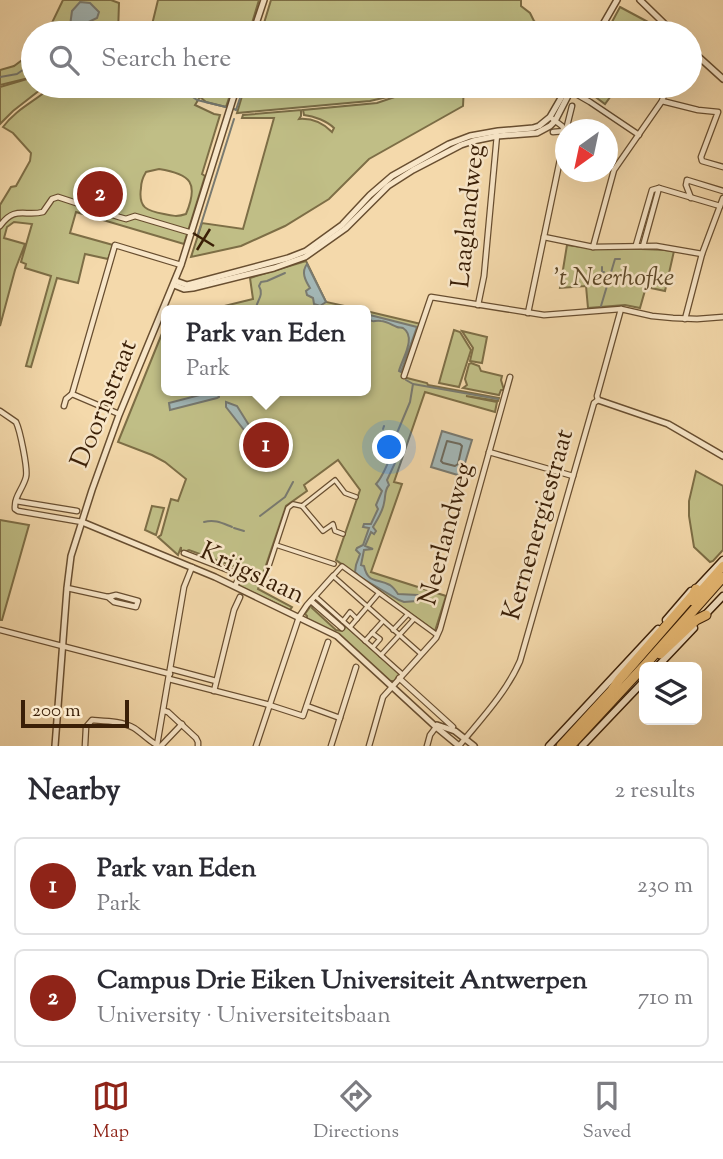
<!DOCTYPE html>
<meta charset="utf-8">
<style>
:root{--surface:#fff;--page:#f7f7f7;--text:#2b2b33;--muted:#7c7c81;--line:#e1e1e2;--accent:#8f2418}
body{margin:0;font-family:"Sorts Mill Goudy",serif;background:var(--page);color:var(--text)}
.controls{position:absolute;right:21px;bottom:21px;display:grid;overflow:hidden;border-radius:10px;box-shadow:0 7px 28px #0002}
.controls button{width:63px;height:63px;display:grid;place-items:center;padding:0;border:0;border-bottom:2px solid var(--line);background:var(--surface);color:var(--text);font:35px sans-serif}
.compass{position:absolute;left:555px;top:119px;width:63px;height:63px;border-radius:50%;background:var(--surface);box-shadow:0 7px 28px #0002;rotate:213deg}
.scale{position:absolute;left:21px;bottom:18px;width:108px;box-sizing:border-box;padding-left:7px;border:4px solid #3a1f07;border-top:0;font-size:19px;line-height:24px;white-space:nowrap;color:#3a1f07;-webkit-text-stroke:5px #f8e6c8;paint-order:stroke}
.you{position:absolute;left:390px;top:448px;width:24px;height:24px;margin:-18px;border:5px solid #fff;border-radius:50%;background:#1a73e8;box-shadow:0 0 0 10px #1a73e833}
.badge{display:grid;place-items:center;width:46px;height:46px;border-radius:50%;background:var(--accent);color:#fff;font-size:23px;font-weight:700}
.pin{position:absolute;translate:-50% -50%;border:4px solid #fff;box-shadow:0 2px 7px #0006}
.popup{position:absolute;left:161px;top:305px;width:210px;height:91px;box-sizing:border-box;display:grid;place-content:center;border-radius:10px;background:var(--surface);filter:drop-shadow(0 2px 5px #0005);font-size:23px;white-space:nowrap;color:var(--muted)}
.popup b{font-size:26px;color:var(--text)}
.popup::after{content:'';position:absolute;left:50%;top:100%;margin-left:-14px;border:14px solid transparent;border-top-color:var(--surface)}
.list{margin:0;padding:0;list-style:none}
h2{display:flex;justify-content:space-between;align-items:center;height:91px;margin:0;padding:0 28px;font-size:30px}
h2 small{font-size:23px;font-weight:400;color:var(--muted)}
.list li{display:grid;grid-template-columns:46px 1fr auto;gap:21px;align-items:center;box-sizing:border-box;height:98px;margin:0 14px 14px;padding:0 14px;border:2px solid var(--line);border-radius:10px}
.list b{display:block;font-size:26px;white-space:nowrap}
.list p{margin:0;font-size:23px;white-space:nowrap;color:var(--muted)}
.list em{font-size:23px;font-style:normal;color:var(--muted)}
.icon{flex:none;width:38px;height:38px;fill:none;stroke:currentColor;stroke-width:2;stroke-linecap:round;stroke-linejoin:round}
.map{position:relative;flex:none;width:723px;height:746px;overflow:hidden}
.search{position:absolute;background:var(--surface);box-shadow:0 7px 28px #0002;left:21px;right:21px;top:21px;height:77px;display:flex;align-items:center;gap:18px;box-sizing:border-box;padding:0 24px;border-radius:38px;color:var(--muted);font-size:26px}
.sheet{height:315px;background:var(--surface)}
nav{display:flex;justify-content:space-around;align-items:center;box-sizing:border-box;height:98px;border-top:2px solid var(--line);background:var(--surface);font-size:19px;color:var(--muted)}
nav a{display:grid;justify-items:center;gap:4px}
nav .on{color:var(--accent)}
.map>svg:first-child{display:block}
.green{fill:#c0be86;stroke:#7d6e46;stroke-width:2;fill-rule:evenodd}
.water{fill:#a3b7b6;stroke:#797a70;stroke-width:2}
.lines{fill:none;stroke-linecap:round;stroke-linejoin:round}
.shore{stroke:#6e6b5e;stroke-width:2}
.stream{stroke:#797a70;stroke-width:2}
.pedestrian-casing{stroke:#684e30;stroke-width:6}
.minor-casing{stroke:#684e30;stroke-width:7}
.tertiary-casing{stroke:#684e30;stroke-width:8}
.secondary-casing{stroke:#3a1f07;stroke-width:9}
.trunk-casing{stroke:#3a1f07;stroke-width:10}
.motorway-casing{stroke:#3a1f07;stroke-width:11}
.pedestrian{stroke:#f8e6c8;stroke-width:3.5}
.minor{stroke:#f8e6c8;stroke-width:4.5}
.tertiary{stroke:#f8e6c8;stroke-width:5}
.secondary{stroke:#f8e6c8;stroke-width:6}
.trunk{stroke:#eabc76;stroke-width:8}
.motorway{stroke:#eabc76;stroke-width:9}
.ticks{fill:none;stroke:#3a1f07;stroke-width:2.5}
.labels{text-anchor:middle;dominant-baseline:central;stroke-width:5;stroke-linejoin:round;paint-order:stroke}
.street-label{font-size:26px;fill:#3a1f07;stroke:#f8e6c8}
.park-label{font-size:26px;font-style:italic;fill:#5c4727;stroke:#f8e6c8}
</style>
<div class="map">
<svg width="723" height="746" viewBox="0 0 723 746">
<rect width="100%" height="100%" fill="#f4d9ab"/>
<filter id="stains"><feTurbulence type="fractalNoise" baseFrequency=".00286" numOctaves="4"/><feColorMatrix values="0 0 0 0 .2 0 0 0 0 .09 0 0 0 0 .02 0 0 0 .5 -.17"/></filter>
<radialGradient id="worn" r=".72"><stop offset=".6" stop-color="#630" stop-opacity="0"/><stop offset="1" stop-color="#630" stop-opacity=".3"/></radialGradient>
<g class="green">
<polygon points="63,0 111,0 119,3 118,33 47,33"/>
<polygon points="158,0 259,0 249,33 150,33"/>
<polygon points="271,0 521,0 521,6 530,13 534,21 553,33 261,33"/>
<polygon points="620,7 650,23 645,33 606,33"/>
<polygon points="33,52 33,77 0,85 0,70 14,66"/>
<polygon points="33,78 33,86 45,86 13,111 0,124 0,87 27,79"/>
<path d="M50,86H167L170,87L171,86H233L226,107L206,102L200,97L195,105L214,114L220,115L202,174L205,176L184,244L76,212L70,233L113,245L108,259L85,254L78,283L57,278L31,367L26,366L51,276L25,268L26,264L21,262L32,224L14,222L7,227L4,238L25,244L15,270L0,326V205L11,187L16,186L30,161L31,153L13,133L3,127C15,110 35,101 50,88ZM159,169C191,174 199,183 186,214C178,217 172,216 164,214C147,211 138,208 141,188C141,182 143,177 146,172Z"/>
<path d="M245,86H286L289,89C302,87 316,83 330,86C343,89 356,90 370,91L372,86H416L396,95L370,101L237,113Z"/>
<path d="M427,86H464L463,106L369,159L329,199L285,226L241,246L191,257L202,223L243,229L274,118H242L243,115L301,110V116L299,119C312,118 322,122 332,132L334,128C327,121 314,116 304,115L303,110L377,103Z"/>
<polygon points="583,86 612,86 616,89 605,104 582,87"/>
<path d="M567,245C602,251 638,247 674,251L665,291L646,287L640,308L625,305L588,308L586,286L560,288Z"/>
<polygon points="306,261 326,302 363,310 208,310 253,299 250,278"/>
<polygon points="366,311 421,324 403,377 427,383 428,385 499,398 498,401 466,396 497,402 495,412 425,392 394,482 402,484 371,572 446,596 435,631 336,560 360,490 338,460 304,485 307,491 286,506 258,589 292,607 290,610 239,586 241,569 189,550 184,552 181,551 181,547 178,555 158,537 161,535 171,499 178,501 186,479 165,462 152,455 118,442 165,326 166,391 366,391"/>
<polygon points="454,330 460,332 471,350 459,387 439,383"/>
<polygon points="462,331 487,337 482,363 470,361 473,348"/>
<polygon points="471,363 479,366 481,371 502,376 501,380 504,390 501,390 499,395 463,388 467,385 465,379 469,364"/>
<polygon points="696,471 723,486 723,550 713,561 710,562 694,547 689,516 689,501"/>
<polygon points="152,506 164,508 156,535 145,530"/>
<polygon points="0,520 29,525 2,620 0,620"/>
<polygon points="312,604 313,605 312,608 336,630 342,631 346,626 400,674 394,681 389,681 339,635 307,619 307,616 305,614"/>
</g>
<g class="water">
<polygon points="80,2 90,3 99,12 97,18 82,25 77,33 69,33 72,11"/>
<path d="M307,264L326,302L320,306L314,304L313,298L307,295L306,291L310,288C305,280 301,272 307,264Z"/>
<path d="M366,314L417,327L401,372L399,371C402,359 417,337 403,328C401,327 399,328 397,327C392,325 386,321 381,321C372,320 375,324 366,317Z"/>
<polygon points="215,391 218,391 219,397 217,398 170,410 169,403"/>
<polygon points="226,402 237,406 252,430 258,435 279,464 275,466 272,466 226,407"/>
<polygon points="442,431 472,440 461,476 431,467"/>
<path d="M395,446L398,448L399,457L394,459L395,463L387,480L389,485C384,491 386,495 384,503C383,511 377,520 373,527L376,531L374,534L371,532L365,546L373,549L364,550L361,565L364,566C368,584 377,578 390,585C393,587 396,591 398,594L418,595L420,597L417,601L404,602L399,600L360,577L355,572L356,565L360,554L356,550L357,548L363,545L369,528L363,527L364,524H371L378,509L376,505L382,491L376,484C384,476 390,457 395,446Z"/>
</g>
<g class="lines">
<polygon class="shore" points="447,441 460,444 462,446 458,464 455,466 443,463 441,461"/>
<g class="stream">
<polyline points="0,77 17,74 33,63"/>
<polyline points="177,86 197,100 226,107"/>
<polyline points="294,86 295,86"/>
<polyline points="353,86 368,86 385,94 400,86"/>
<polyline points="234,109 236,110 244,86"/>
<polyline points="198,234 234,119"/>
<polyline points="602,267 602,272 604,272"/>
<polyline points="601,306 615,259 620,259"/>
<path d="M256,310C255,302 265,296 259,286L261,282L267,281L285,273"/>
<polyline points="406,380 413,384 498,399"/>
<polyline points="383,429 384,426"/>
<polyline points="397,447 397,433 410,402 413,384"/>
<polyline points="260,516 285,497 293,482"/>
<path d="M204,522C215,519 222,523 232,527"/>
<polyline points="234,528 244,531"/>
</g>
<g class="pedestrian-casing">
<g id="pedestrian">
<polyline points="302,506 335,480 345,493 356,497"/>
<polyline points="302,506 323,531 333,524 335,531 343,534"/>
<polyline points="276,545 334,564"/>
<polyline points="265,578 288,508 293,504 302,506"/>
<polyline points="315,596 401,673 402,675"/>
<polyline points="343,621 350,612 357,619"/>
<polyline points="350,627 379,593"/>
<polyline points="393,630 408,614"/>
<polyline points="372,633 380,639 373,647"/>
<polyline points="365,641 383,621"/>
<polyline points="421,654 333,576 342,566 437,635"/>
<polyline points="381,655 414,619"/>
</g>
</g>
<g class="minor-casing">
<g id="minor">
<polyline points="569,90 590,102 639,135"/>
<polyline points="662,101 698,110 718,112 701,157 702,161 723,167"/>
<polyline points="550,117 562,126 565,131"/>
<polyline points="566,130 572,106"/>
<polyline points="553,132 565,131"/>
<polyline points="691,198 686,185 687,180 723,191"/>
<path d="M0,226C15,205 25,217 43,212L52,199L58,197L119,217L126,219L135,216L192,233"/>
<polyline points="544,237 593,247 656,246 702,254"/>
<polyline points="636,245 652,190 659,188 720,206"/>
<polyline points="643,246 659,188"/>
<polyline points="593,247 614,170 662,101 667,86"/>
<polyline points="478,305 484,276 497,135"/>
<polyline points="528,313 566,131"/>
<polyline points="685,319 702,254 723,198"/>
<polyline points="404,376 431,297 544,315 621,309 652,316 673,318 697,319 723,317"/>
<polyline points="64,406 66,399 72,394"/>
<path d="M0,411L16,422C20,430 28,469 26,477C23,489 14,496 15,509L18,511L82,522"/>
<polyline points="119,414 72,394 115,245 181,265"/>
<polyline points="489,452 573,476"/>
<polyline points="16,501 77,511"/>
<polyline points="184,553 241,575"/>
<polyline points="235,586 243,569 265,578"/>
<polyline points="67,588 108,597 116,595 138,601 136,607 114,602 108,597"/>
<polyline points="311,601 342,628"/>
<polyline points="0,630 170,674"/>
<polyline points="171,669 216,681"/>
<polyline points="399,678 453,727"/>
<polyline points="169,679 266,704 303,716 328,642"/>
<polyline points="214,691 234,610 240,597"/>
<polyline points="307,706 340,718"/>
<polyline points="164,711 168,712 196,738 198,742 198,746"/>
<polyline points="157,745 184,587 192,567"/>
<path d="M85,746L86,727L92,720C105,721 122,721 134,728C142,733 149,741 157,745"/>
<polyline points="161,746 182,724"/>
<polyline points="256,746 299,617 307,605 333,576"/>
<polyline points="331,746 356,667"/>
<polyline points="369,746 383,697 436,638 440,629 510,377"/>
<polyline points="427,746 430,735 436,727"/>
<path d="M459,746C481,719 506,693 520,661L594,403L598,400L597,396L621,309"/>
</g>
</g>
<g class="tertiary-casing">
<g id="tertiary">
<polyline points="640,0 674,33"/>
<polyline points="253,33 264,0"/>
<polyline points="598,33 617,0"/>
<polyline points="690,49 723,79"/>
<polyline points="176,281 187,285 191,284 288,258 306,251 342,225 370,195 392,176 449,144 470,136 498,131 533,128 539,126 550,117 568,86"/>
<polyline points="174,285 184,289 193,288 274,268 305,257 346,228 388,186 413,170 461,145 473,141 497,136 537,133 550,126 555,121 573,86"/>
<polyline points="598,400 668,424 723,456"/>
<polyline points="82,522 215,577 337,636 436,727 459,746"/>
<polyline points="437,725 455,731 474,746"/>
<polyline points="55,746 67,588 71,556 92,490 119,415 181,265 237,86"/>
</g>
</g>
<g class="secondary-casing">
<g id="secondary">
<polyline points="694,591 723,560"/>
<polyline points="703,617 723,596"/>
<polyline points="666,620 691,591"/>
<polyline points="657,667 694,628"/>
<polyline points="549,746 658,629"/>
<polyline points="582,746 644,681"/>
</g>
</g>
<g class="trunk-casing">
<polyline id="trunk" points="692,601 723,566"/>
</g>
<g class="motorway-casing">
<g id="motorway">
<polyline points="660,654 696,620 706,615"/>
<polyline points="613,689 619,680 693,595 696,589"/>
<polyline points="561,746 616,686"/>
<polyline points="570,746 645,665 723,577"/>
</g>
</g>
<use href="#pedestrian" class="pedestrian"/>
<use href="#minor" class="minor"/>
<use href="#tertiary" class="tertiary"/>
<use href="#secondary" class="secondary"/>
<use href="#trunk" class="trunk"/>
<use href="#motorway" class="motorway"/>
</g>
<path class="ticks" d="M193,233L214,246M197,250L210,229"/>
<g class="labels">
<g class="street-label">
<text transform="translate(469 216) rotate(-84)">Laaglandweg</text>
<text transform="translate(105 404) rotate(-68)">Doornstraat</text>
<text transform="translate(539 525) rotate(-74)">Kernenergiestraat</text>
<text transform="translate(447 534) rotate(-75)">Neerlandweg</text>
<text transform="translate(252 574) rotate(25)">Krijgslaan</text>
</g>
<g class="park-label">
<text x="614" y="278">'t Neerhofke</text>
</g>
</g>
<rect width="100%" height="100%" filter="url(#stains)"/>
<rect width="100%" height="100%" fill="url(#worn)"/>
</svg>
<div class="controls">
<button><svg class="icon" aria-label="layers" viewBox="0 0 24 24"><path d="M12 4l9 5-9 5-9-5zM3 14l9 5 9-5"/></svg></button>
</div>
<svg class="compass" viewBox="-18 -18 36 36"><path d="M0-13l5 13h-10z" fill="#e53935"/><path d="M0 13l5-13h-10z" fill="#7c7c81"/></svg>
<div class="scale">200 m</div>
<div class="you"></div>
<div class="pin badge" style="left:266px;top:445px">1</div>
<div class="popup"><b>Park van Eden</b>Park</div>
<div class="pin badge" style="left:100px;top:194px">2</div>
<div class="search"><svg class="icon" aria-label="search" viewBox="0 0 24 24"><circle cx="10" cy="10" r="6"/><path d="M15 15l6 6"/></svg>Search here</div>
</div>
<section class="sheet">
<h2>Nearby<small>2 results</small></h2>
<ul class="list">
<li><span class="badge">1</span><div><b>Park van Eden</b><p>Park</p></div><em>230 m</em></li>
<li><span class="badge">2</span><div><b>Campus Drie Eiken Universiteit Antwerpen</b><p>University · Universiteitsbaan</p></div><em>710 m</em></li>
</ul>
</section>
<nav>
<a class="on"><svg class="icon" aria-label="map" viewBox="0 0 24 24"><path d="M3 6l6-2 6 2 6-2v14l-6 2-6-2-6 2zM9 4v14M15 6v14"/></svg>Map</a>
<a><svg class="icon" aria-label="directions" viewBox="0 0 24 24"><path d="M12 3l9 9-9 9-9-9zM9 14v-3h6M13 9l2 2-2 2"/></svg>Directions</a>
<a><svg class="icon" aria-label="saved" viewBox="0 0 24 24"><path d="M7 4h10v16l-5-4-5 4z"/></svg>Saved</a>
</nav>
